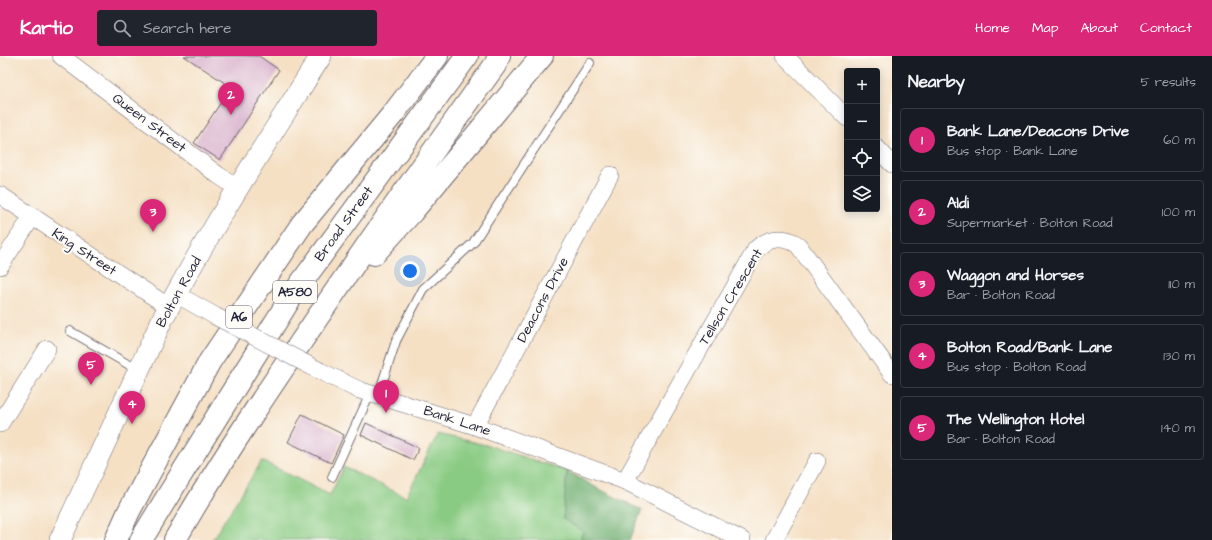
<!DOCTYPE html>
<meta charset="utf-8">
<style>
:root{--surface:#171b24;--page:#20242c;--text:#f1f3f6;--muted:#9ea1a6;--line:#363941;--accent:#db2777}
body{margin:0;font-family:"Architects Daughter",sans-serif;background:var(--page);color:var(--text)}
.controls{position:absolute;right:12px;top:12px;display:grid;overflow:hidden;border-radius:4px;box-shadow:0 2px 10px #0003}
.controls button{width:36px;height:36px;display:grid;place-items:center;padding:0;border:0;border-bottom:1px solid var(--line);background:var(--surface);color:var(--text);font:20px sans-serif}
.you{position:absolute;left:410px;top:215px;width:14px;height:14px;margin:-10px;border:3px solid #fff;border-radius:50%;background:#1a73e8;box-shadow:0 0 0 6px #1a73e833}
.badge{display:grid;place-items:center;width:26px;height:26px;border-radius:50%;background:var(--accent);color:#fff;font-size:13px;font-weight:700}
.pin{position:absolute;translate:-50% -33px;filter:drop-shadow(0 1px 2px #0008)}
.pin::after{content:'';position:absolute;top:21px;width:14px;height:12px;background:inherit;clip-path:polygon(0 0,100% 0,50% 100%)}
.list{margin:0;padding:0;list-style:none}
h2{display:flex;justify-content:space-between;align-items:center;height:52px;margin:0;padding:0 16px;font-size:17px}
h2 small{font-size:13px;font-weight:400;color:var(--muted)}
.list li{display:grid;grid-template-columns:26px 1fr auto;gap:12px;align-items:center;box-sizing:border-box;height:64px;margin:0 8px 8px;padding:0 8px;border:1px solid var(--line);border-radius:4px}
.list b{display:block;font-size:15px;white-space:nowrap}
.list p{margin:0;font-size:13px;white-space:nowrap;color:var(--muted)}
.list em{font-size:13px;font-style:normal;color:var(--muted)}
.icon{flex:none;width:22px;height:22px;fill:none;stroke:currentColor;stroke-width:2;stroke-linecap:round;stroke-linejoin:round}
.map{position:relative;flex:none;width:892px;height:484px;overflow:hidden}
header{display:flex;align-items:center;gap:24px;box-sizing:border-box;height:56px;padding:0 20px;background:var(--accent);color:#fff}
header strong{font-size:19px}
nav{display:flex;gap:22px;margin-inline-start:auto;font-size:14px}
.search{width:280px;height:36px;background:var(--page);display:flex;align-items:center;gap:10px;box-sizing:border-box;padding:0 14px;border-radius:4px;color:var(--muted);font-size:15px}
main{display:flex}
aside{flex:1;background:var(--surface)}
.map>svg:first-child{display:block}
.green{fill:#8acb83;stroke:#56765f}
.forest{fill:#6faf71;stroke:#486856}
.building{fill:#d7aecb}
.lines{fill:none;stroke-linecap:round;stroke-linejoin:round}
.service-casing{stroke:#6c646b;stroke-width:10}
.minor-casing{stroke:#6c646b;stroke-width:18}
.tertiary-casing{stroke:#6c646b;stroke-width:22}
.trunk-casing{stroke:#6c646b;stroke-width:24}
.service{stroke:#fff;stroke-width:8}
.minor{stroke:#fff;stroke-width:17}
.tertiary{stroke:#fff;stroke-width:21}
.trunk{stroke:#fff;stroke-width:22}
.minor-bridge-casing{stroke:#6c646b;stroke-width:18;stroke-linecap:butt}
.minor-bridge{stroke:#fff;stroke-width:17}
.labels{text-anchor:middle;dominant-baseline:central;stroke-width:4;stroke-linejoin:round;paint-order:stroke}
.shield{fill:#fdfcf7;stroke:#646373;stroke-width:1}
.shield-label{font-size:13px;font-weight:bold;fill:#22223b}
.street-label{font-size:14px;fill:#22223b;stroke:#fdfcf7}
</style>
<header>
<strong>Kartio</strong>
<div class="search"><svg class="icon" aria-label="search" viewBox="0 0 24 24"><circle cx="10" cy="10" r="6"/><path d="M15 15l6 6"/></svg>Search here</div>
<nav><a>Home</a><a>Map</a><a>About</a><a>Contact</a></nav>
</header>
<main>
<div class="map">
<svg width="892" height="484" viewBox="0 0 892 484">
<rect width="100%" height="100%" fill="#fdfcf7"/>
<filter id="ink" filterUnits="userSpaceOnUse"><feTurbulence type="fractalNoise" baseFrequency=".025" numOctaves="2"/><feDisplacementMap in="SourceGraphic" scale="8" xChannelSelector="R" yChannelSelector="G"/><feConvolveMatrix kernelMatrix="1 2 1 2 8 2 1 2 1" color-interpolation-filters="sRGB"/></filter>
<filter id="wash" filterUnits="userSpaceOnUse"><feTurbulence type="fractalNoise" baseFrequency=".012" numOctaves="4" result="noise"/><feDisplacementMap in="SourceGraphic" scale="16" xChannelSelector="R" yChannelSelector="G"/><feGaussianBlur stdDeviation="0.9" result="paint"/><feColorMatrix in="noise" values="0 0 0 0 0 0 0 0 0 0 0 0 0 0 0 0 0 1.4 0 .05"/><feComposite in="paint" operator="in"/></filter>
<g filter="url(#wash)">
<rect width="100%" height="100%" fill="#f5e0c4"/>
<polygon class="green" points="438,378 490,390 567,415 563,463 584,476 580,484 212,484 262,405 330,439 344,411 406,441"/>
<polygon class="forest" points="567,415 597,432 642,454 630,484 580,484 583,475 563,463"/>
<g id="blocks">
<g class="building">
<polygon points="184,0 259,0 279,14 220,104 194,87 231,31"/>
<polygon points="302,358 344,379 331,407 288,386"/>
<polygon points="366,367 419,392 413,404 361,379"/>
</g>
</g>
</g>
<g filter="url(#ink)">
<use href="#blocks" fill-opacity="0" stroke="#6c646b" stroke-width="1"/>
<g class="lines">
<g class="service-casing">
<g id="service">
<polyline points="70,275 138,314"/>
<polyline points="378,340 396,285 423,233 473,187 590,7"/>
<polyline points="332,421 370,338"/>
</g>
</g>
<g class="minor-casing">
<g id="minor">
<polyline points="61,0 218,119 238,132"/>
<polyline points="785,0 847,62"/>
<polyline points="877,92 892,108"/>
<polyline points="0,139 169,251"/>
<polyline points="0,210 32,161"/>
<polyline points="176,238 215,260"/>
<polyline points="320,315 359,334 475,370 625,425 742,484"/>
<polyline points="0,368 47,293"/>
<polyline points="475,370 610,119"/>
<path d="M625,425L756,193C768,182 784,179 798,189L892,318"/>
<polyline points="774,484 817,405"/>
</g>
</g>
<g class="tertiary-casing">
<path id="tertiary" d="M60,484L162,264C210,173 266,87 321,0"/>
</g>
<g class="trunk-casing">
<g id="trunk">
<polyline points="374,198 412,156 542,0"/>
<polyline points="116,484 129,455 210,305 302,168 393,58 437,0"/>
<polyline points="141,484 169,438 293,238 467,0"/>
<path d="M175,484C214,415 258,349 303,283C365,191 430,99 495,9L499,0"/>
</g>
</g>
<use href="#service" class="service"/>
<use href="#minor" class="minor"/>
<use href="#tertiary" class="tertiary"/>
<use href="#trunk" class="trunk"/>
<g class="minor-bridge-casing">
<polyline id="minor-bridge" points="215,260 320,315"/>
</g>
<use href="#minor-bridge" class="minor-bridge"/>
</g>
</g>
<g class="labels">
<g class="shield">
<rect x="273" y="225" width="44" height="22" rx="3"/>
<rect x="226" y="250" width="26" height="22" rx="3"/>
</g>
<g class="shield-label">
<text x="295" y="236">A580</text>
<text x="239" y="261">A6</text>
</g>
<g class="street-label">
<text transform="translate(149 67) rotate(37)">Queen Street</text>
<text transform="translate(344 168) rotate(-54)">Broad Street</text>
<text transform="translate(84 196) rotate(33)">King Street</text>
<text transform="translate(179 236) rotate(-61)">Bolton Road</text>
<text transform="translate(731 241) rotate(-59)">Tellson Crescent</text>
<text transform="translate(543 244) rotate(-62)">Deacons Drive</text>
<text transform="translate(457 365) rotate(18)">Bank Lane</text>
</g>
</g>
</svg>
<div class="controls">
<button>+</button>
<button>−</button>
<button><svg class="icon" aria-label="locate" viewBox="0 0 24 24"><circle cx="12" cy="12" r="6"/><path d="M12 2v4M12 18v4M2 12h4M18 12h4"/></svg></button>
<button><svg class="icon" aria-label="layers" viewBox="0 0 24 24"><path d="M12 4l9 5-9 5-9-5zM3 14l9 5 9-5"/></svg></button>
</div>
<div class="you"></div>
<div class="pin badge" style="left:386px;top:357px">1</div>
<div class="pin badge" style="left:231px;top:59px">2</div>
<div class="pin badge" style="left:153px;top:176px">3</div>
<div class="pin badge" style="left:132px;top:368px">4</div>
<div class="pin badge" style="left:91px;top:329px">5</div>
</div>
<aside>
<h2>Nearby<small>5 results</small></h2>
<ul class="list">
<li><span class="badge">1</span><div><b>Bank Lane/Deacons Drive</b><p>Bus stop · Bank Lane</p></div><em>60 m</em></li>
<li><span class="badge">2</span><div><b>Aldi</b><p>Supermarket · Bolton Road</p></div><em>100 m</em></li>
<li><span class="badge">3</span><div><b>Waggon and Horses</b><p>Bar · Bolton Road</p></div><em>110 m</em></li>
<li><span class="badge">4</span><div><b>Bolton Road/Bank Lane</b><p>Bus stop · Bolton Road</p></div><em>130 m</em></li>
<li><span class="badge">5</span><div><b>The Wellington Hotel</b><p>Bar · Bolton Road</p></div><em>140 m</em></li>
</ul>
</aside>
</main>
